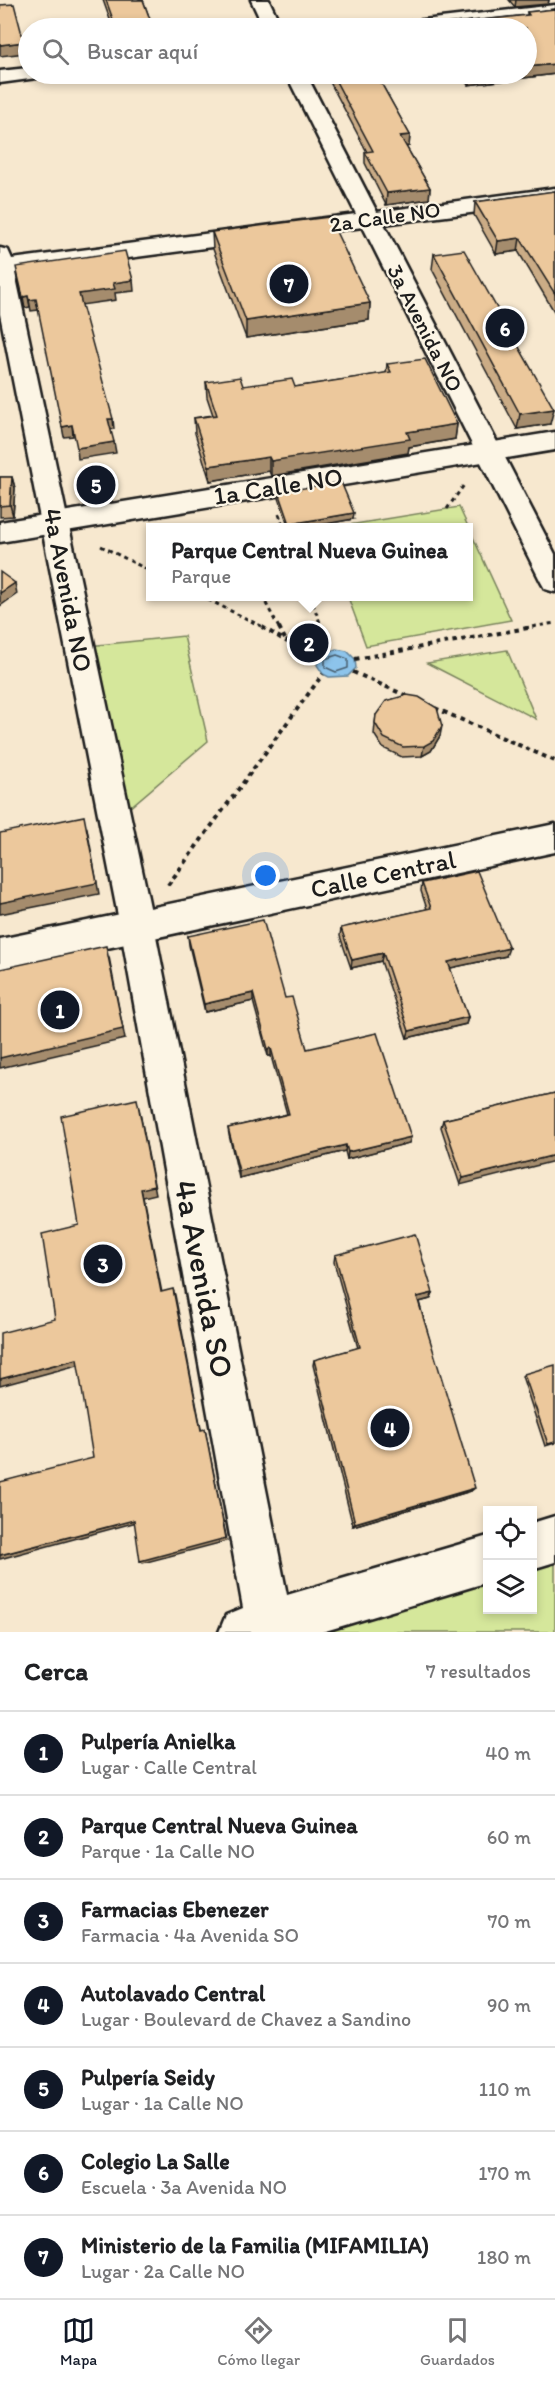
<!DOCTYPE html>
<html lang="es">
<meta charset="utf-8">
<style>
:root{--surface:#fff;--page:#f2f2f2;--text:#202124;--muted:#757577;--line:#e0e0e0;--accent:#111827}
body{margin:0;font-family:Itim,sans-serif;background:var(--page);color:var(--text)}
.controls{position:absolute;right:18px;bottom:18px;display:grid;overflow:hidden;border-radius:0px;box-shadow:0 3px 9px #0003}
.controls button{width:54px;height:54px;display:grid;place-items:center;padding:0;border:0;border-bottom:2px solid var(--line);background:var(--surface);color:var(--text);font:30px sans-serif}
.you{position:absolute;left:266px;top:876px;width:21px;height:21px;margin:-15px;border:4px solid #fff;border-radius:50%;background:#1a73e8;box-shadow:0 0 0 9px #1a73e833}
.badge{display:grid;place-items:center;width:39px;height:39px;border-radius:50%;background:var(--accent);color:#fff;font-size:20px;font-weight:700}
.pin{position:absolute;translate:-50% -50%;border:3px solid #fff;box-shadow:0 2px 6px #0006}
.popup{position:absolute;left:146px;top:523px;width:327px;height:78px;box-sizing:border-box;display:grid;place-content:center;border-radius:0px;background:var(--surface);filter:drop-shadow(0 2px 4px #0005);font-size:20px;white-space:nowrap;color:var(--muted)}
.popup b{font-size:22px;color:var(--text)}
.popup::after{content:'';position:absolute;left:50%;top:100%;margin-left:-12px;border:12px solid transparent;border-top-color:var(--surface)}
.list{margin:0;padding:0;list-style:none}
h2{display:flex;justify-content:space-between;align-items:center;height:78px;margin:0;padding:0 24px;font-size:26px}
h2 small{font-size:20px;font-weight:400;color:var(--muted)}
.list li{display:grid;grid-template-columns:39px 1fr auto;gap:18px;align-items:center;box-sizing:border-box;height:84px;padding:0 24px;border-top:2px solid var(--line)}
.list b{display:block;font-size:22px;white-space:nowrap}
.list p{margin:0;font-size:20px;white-space:nowrap;color:var(--muted)}
.list em{font-size:20px;font-style:normal;color:var(--muted)}
.icon{flex:none;width:33px;height:33px;fill:none;stroke:currentColor;stroke-width:2;stroke-linecap:round;stroke-linejoin:round}
.map{position:relative;flex:none;width:555px;height:1632px;overflow:hidden}
.search{position:absolute;background:var(--surface);box-shadow:0 3px 9px #0003;left:18px;right:18px;top:18px;height:66px;display:flex;align-items:center;gap:15px;box-sizing:border-box;padding:0 21px;border-radius:33px;color:var(--muted);font-size:22px}
.sheet{height:666px;background:var(--surface)}
nav{display:flex;justify-content:space-around;align-items:center;box-sizing:border-box;height:84px;border-top:2px solid var(--line);background:var(--surface);font-size:16px;color:var(--muted)}
nav a{display:grid;justify-items:center;gap:3px}
nav .on{color:var(--accent)}
.map>svg:first-child{display:block}
.green{fill:#d5e79b;stroke:#78825c;stroke-width:1.5}
.water{fill:#8dc4eb;stroke:#608198;stroke-width:1.5}
.lines{fill:none;stroke-linecap:round;stroke-linejoin:round}
.shore{stroke:#495f6f;stroke-width:1.5}
.minor-casing{stroke:#1c1c1c;stroke-width:5}
.trunk-casing{stroke:#1c1c1c;stroke-width:5}
.path-far1{stroke:#1c1c1c;stroke-width:3;stroke-dasharray:4 4;stroke-linecap:butt}
.path{stroke:#1c1c1c;stroke-width:4;stroke-dasharray:4.5 4.5;stroke-linecap:butt}
.minor{fill:#fcf5e5;fill-rule:evenodd}
.trunk{fill:#fcf5e5;fill-rule:evenodd}
.wall{fill:#cbac86;stroke:#1c1c1c;stroke-width:1.5}
.shaded-wall{fill:#a58c6d;stroke:#1c1c1c;stroke-width:1.5}
.building{fill:#ecc89c;stroke:#1c1c1c;stroke-width:1.5}
.labels{text-anchor:middle;dominant-baseline:central;stroke-width:4.5;stroke-linejoin:round;paint-order:stroke}
.far-street-label{font-size:22px;fill:#1c1c1c;stroke:#fcf5e5}
.street-label{font-size:26px;fill:#1c1c1c;stroke:#fcf5e5}
.near-street-label{font-size:32px;fill:#1c1c1c;stroke:#fcf5e5}
</style>
<div class="map">
<svg width="555" height="1632" viewBox="0 0 555 1632">
<rect width="100%" height="100%" fill="#f7e8cf"/>
<filter id="ink" filterUnits="userSpaceOnUse"><feTurbulence type="fractalNoise" baseFrequency=".0167" numOctaves="2"/><feDisplacementMap in="SourceGraphic" scale="12" xChannelSelector="R" yChannelSelector="G"/><feConvolveMatrix kernelMatrix="1 2 1 2 8 2 1 2 1" color-interpolation-filters="sRGB"/></filter>
<g filter="url(#ink)">
<g class="green">
<polygon points="459,507 511,620 366,646 348,597 468,596 468,528 337,527"/>
<polygon points="184,636 208,741 115,820 79,647"/>
<polygon points="507,650 536,719 427,663"/>
<polygon points="555,1558 555,1632 305,1632 487,1578 488,1610 532,1610 533,1564"/>
</g>
<polygon class="water" points="336,649 347,651 355,659 356,668 348,676 329,677 323,674 317,665 320,655"/>
<g class="lines">
<polygon class="shore" points="337,655 348,659 348,668 336,672 325,667 325,659"/>
<g class="minor-casing">
<g id="minor">
<polygon points="251,0 269,0 282,28 264,28"/>
<polygon points="555,5 555,17 451,28 396,28 399,24 406,22"/>
<polygon points="28,68 28,74 40,74 37,78 0,83 0,71"/>
<polygon points="286,74 306,74 377,212 555,188 555,202 384,224 555,554 555,592 545,589 541,582 363,227 15,273 154,926 287,1595 488,1536 488,1582 322,1632 219,1632 226,1615 243,1608 120,926 0,314 0,248 8,250 12,259 356,214"/>
<polygon points="555,1516 555,1562 532,1569 532,1523"/>
</g>
</g>
<g class="trunk-casing">
<g id="trunk">
<polygon points="555,432 555,450 0,542 0,522"/>
<polygon points="555,824 555,852 0,971 0,939"/>
</g>
</g>
<g class="path-far1">
<polyline points="447,509 464,485"/>
<polyline points="279,514 284,528"/>
<polyline points="101,546 150,571"/>
<polyline points="201,596 265,628"/>
<polyline points="242,596 262,598"/>
<polyline points="262,596 279,628"/>
<polyline points="310,596 322,628"/>
<polyline points="525,628 555,623"/>
</g>
<g class="path">
<polyline points="262,627 318,660 320,655"/>
<polyline points="279,627 285,639"/>
<polyline points="321,627 330,650"/>
<polyline points="355,659 533,627"/>
<polyline points="353,672 409,697"/>
<polyline points="435,708 555,761"/>
<polyline points="168,885 323,674"/>
</g>
<use href="#minor" class="minor"/>
<use href="#trunk" class="trunk"/>
</g>
<g class="wall">
<polygon points="103,0 143,0 152,25 153,28 113,28"/>
<polygon points="509,0 549,0 548,4 515,7"/>
<polygon points="555,9 555,74 468,85 460,74 526,74 526,28 436,28 436,25 527,15 527,12"/>
<polygon points="331,74 376,74 410,135 409,146 406,146 430,188 429,199 386,205 365,163 365,152 367,152 330,82"/>
<polygon points="555,191 555,313 518,251 496,254 474,215 475,202"/>
<polygon points="212,232 370,303 369,320 246,338 213,249"/>
<polygon points="434,254 550,424 517,429 432,269"/>
<polygon points="387,364 457,424 455,439 409,447 408,453 271,476 269,471 210,481 195,433 194,418 213,415 207,397 206,382 243,386 295,387 386,373"/>
<polygon points="0,477 12,477 15,488 13,516 0,517"/>
<polygon points="279,492 353,519 304,528 289,528 279,498"/>
<polygon points="376,715 440,736 431,751 422,756 402,757 383,748 374,734"/>
<polygon points="422,883 506,956 450,968 468,1017 466,1024 407,1038 381,961 351,968 340,936 341,928 427,909 421,891"/>
<polygon points="188,936 285,998 307,1049 411,1137 409,1143 347,1159 345,1151 239,1178 229,1135 228,1128 287,1114 271,1056 268,1056 253,1001 205,1012 189,945"/>
<polygon points="555,1093 460,1185 441,1127 443,1120"/>
<polygon points="335,1255 433,1293 430,1299 419,1302 471,1491 353,1526 313,1365 314,1360 358,1348 334,1262"/>
<polygon points="524,1374 555,1443 545,1446 522,1376"/>
</g>
<g class="shaded-wall">
<polygon points="516,0 549,0 548,4 515,7"/>
<polygon points="152,25 153,28 118,28"/>
<polygon points="24,42 26,53 0,56 0,45"/>
<polygon points="555,64 555,74 468,85 469,74 526,74 526,67"/>
<polygon points="410,135 409,146 400,147 400,136"/>
<polygon points="430,188 429,199 386,205 387,193"/>
<polygon points="520,238 518,251 496,254 498,241"/>
<polygon points="133,280 134,291 115,293 116,300 81,305 79,294 113,283"/>
<polygon points="28,296 30,307 25,308 23,297"/>
<polygon points="36,299 38,310 31,311 29,300"/>
<polygon points="370,303 369,320 246,338 246,321"/>
<polygon points="554,409 550,424 517,429 520,414"/>
<polygon points="108,419 113,419 114,429 110,430"/>
<polygon points="457,424 455,439 409,447 408,453 271,476 271,461 407,432"/>
<polygon points="72,425 73,436 64,437 62,427"/>
<polygon points="114,442 116,453 78,459 77,448"/>
<polygon points="269,457 269,471 210,481 209,466"/>
<polygon points="12,477 15,488 13,516 10,505"/>
<polygon points="354,513 353,519 304,528 290,528 290,524"/>
<polygon points="15,583 17,594 0,606 0,593"/>
<polygon points="442,726 440,736 431,751 422,756 424,746"/>
<polygon points="87,828 99,894 0,914 0,903"/>
<polygon points="509,948 506,956 446,969 448,962"/>
<polygon points="383,953 381,961 351,968 352,960"/>
<polygon points="109,957 125,1039 0,1068 0,1058"/>
<polygon points="253,993 253,1001 205,1012 204,1004"/>
<polygon points="468,1017 466,1024 407,1038 409,1031"/>
<polygon points="271,1048 271,1056 268,1056 268,1049"/>
<polygon points="139,1108 156,1194 143,1197 163,1298 141,1189"/>
<polygon points="411,1137 409,1143 347,1159 348,1152"/>
<polygon points="346,1145 345,1151 239,1178 239,1171"/>
<polygon points="555,1155 555,1161 460,1185 463,1178"/>
<polygon points="173,1289 175,1295 202,1434 201,1430"/>
<polygon points="433,1293 430,1299 415,1303 417,1297"/>
<polygon points="77,1359 81,1364 0,1386 0,1379"/>
<polygon points="205,1429 227,1541 143,1563 140,1561"/>
<polygon points="475,1488 471,1491 353,1526 355,1523"/>
<polygon points="134,1520 137,1522 0,1559 0,1555"/>
</g>
<g class="building">
<polygon points="106,0 143,0 152,25 116,28"/>
<polygon points="14,4 24,42 0,45 0,5"/>
<polygon points="555,9 555,64 526,67 526,28 438,28 436,25 529,15 527,12"/>
<polygon points="332,74 376,74 410,135 400,136 430,188 387,193 365,152 373,151"/>
<polygon points="555,191 555,294 520,238 498,241 475,202"/>
<polygon points="329,217 370,303 246,321 212,232"/>
<polygon points="464,250 554,409 520,414 434,254"/>
<polygon points="125,251 133,280 113,283 115,289 79,294 113,419 108,419 114,442 77,448 72,425 62,427 36,299 29,300 28,296 23,297 16,267"/>
<polygon points="425,359 457,424 407,432 410,439 271,461 269,457 209,466 194,418 217,415 206,382 240,377 243,386 292,379 295,387 391,372 387,364"/>
<polygon points="0,477 12,477 10,505 0,506"/>
<polygon points="341,482 354,513 290,524 279,492"/>
<polygon points="0,572 15,583 0,593"/>
<polygon points="407,695 419,697 437,708 442,726 433,741 424,746 403,747 384,738 375,723 376,715 386,701"/>
<polygon points="84,816 97,883 0,903 0,833"/>
<polygon points="477,871 509,948 448,962 468,1017 409,1031 383,953 352,960 341,928 431,908 422,883"/>
<polygon points="263,920 285,998 292,997 307,1049 377,1033 411,1137 348,1152 346,1145 239,1171 228,1128 289,1114 271,1048 268,1049 253,993 204,1004 188,936"/>
<polygon points="106,946 123,1029 0,1058 0,969"/>
<polygon points="555,1093 555,1155 463,1178 443,1120"/>
<polygon points="137,1099 154,1186 141,1189 161,1292 173,1289 201,1430 205,1429 226,1538 140,1561 134,1520 0,1555 0,1482 93,1458 77,1359 0,1379 0,1333 55,1319 42,1234 79,1225 61,1116"/>
<polygon points="415,1234 433,1293 417,1297 475,1488 355,1523 314,1360 360,1347 335,1255"/>
<polygon points="555,1365 555,1442 548,1444 524,1374"/>
</g>
</g>
<g class="labels">
<g class="far-street-label">
<text transform="translate(385 217) rotate(-8)">2a Calle NO</text>
<text transform="translate(425 328) rotate(63)">3a Avenida NO</text>
</g>
<g class="street-label">
<text transform="translate(278 486) rotate(-9)">1a Calle NO</text>
<text transform="translate(68 590) rotate(79)">4a Avenida NO</text>
<text transform="translate(383 874) rotate(-12)">Calle Central</text>
</g>
<g class="near-street-label">
<text transform="translate(204 1279) rotate(79)">4a Avenida SO</text>
</g>
</g>
</svg>
<div class="controls">
<button><svg class="icon" aria-label="locate" viewBox="0 0 24 24"><circle cx="12" cy="12" r="6"/><path d="M12 2v4M12 18v4M2 12h4M18 12h4"/></svg></button>
<button><svg class="icon" aria-label="layers" viewBox="0 0 24 24"><path d="M12 4l9 5-9 5-9-5zM3 14l9 5 9-5"/></svg></button>
</div>
<div class="you"></div>
<div class="pin badge" style="left:60px;top:1010px">1</div>
<div class="pin badge" style="left:309px;top:643px">2</div>
<div class="popup"><b>Parque Central Nueva Guinea</b>Parque</div>
<div class="pin badge" style="left:103px;top:1264px">3</div>
<div class="pin badge" style="left:390px;top:1428px">4</div>
<div class="pin badge" style="left:96px;top:485px">5</div>
<div class="pin badge" style="left:505px;top:328px">6</div>
<div class="pin badge" style="left:289px;top:284px">7</div>
<div class="search"><svg class="icon" aria-label="search" viewBox="0 0 24 24"><circle cx="10" cy="10" r="6"/><path d="M15 15l6 6"/></svg>Buscar aquí</div>
</div>
<section class="sheet">
<h2>Cerca<small>7 resultados</small></h2>
<ul class="list">
<li><span class="badge">1</span><div><b>Pulpería Anielka</b><p>Lugar · Calle Central</p></div><em>40 m</em></li>
<li><span class="badge">2</span><div><b>Parque Central Nueva Guinea</b><p>Parque · 1a Calle NO</p></div><em>60 m</em></li>
<li><span class="badge">3</span><div><b>Farmacias Ebenezer</b><p>Farmacia · 4a Avenida SO</p></div><em>70 m</em></li>
<li><span class="badge">4</span><div><b>Autolavado Central</b><p>Lugar · Boulevard de Chavez a Sandino</p></div><em>90 m</em></li>
<li><span class="badge">5</span><div><b>Pulpería Seidy</b><p>Lugar · 1a Calle NO</p></div><em>110 m</em></li>
<li><span class="badge">6</span><div><b>Colegio La Salle</b><p>Escuela · 3a Avenida NO</p></div><em>170 m</em></li>
<li><span class="badge">7</span><div><b>Ministerio de la Familia (MIFAMILIA)</b><p>Lugar · 2a Calle NO</p></div><em>180 m</em></li>
</ul>
</section>
<nav>
<a class="on"><svg class="icon" aria-label="map" viewBox="0 0 24 24"><path d="M3 6l6-2 6 2 6-2v14l-6 2-6-2-6 2zM9 4v14M15 6v14"/></svg>Mapa</a>
<a><svg class="icon" aria-label="directions" viewBox="0 0 24 24"><path d="M12 3l9 9-9 9-9-9zM9 14v-3h6M13 9l2 2-2 2"/></svg>Cómo llegar</a>
<a><svg class="icon" aria-label="saved" viewBox="0 0 24 24"><path d="M7 4h10v16l-5-4-5 4z"/></svg>Guardados</a>
</nav>
